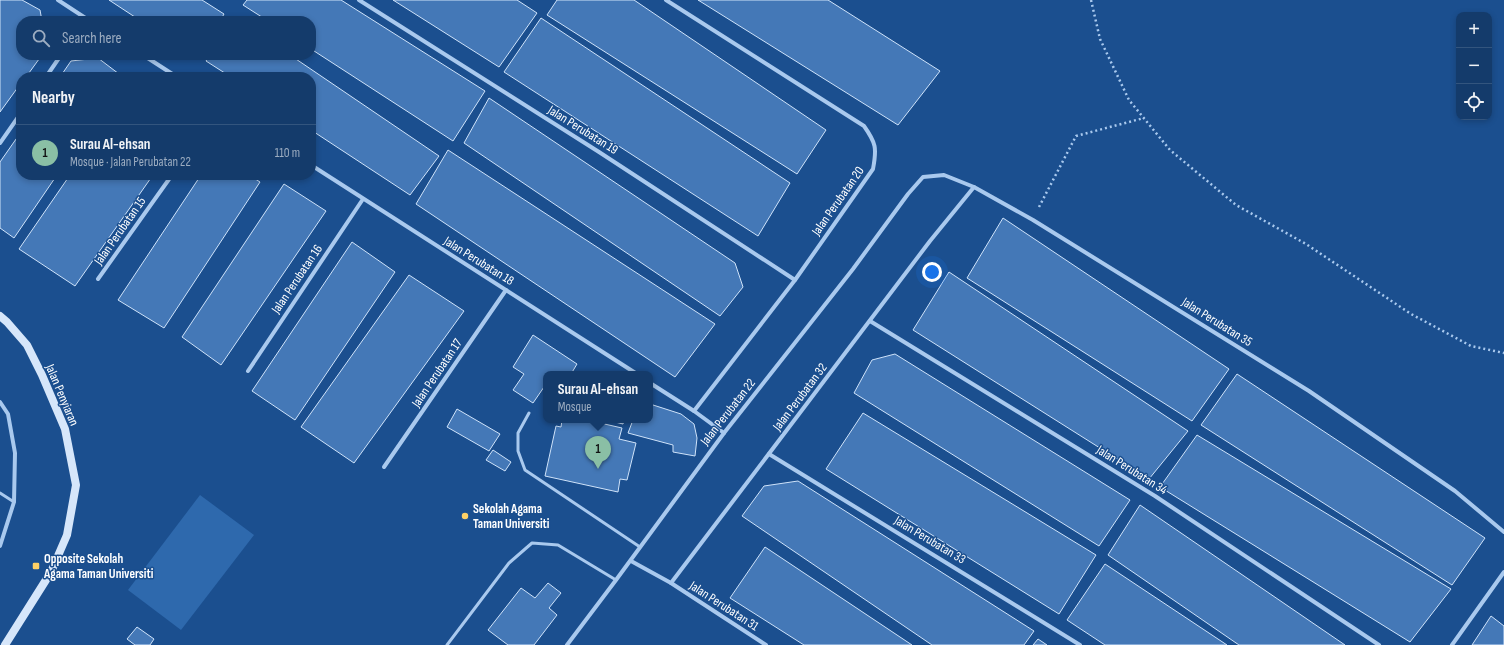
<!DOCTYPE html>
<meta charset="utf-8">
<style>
:root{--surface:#143b6b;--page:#214673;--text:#f1f3f6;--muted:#9dadc1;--line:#33557e;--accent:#8abfa5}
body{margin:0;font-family:"Sofia Sans Condensed",sans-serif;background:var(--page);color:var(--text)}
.controls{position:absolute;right:12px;top:12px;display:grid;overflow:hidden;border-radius:8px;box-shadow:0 2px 6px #0003}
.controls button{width:36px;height:36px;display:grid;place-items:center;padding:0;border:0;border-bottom:1px solid var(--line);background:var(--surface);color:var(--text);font:20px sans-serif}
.you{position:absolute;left:932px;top:272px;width:14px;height:14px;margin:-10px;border:3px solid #fff;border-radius:50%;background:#1a73e8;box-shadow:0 0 0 6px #1a73e833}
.badge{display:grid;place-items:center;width:26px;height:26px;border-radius:50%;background:var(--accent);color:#111;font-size:13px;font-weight:700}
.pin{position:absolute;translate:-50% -33px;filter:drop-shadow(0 1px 2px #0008)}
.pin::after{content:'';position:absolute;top:21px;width:14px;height:12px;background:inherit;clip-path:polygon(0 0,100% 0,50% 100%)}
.popup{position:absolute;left:543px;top:371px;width:110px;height:52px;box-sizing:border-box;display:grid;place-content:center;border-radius:8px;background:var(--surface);filter:drop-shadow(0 1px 3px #0005);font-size:13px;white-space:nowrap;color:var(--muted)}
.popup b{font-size:15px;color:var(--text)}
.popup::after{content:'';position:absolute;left:50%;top:100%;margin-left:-8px;border:8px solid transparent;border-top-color:var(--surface)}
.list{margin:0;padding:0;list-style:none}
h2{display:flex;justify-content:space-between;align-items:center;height:52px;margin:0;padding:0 16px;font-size:17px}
h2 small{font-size:13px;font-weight:400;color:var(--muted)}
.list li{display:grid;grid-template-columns:26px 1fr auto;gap:12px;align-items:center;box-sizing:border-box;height:56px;padding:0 16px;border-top:1px solid var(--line)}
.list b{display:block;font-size:15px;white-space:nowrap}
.list p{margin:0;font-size:13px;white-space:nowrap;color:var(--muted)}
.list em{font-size:13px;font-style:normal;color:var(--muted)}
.icon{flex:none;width:22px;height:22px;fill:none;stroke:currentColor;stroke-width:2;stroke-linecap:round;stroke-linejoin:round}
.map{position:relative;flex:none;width:1504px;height:645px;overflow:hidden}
.search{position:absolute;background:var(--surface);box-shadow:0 2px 6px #0003;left:16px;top:16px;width:300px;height:44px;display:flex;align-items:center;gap:10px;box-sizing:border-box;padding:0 14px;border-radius:16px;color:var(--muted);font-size:15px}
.panel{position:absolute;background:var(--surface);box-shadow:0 2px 6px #0003;left:16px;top:72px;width:300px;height:108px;border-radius:16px}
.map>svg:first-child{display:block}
.green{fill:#2e69ad}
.building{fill:#4478b7;stroke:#cfe3fa}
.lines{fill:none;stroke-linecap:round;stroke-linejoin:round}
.path{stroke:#a9c9ee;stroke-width:2.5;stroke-dasharray:2 3;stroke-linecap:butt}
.lane{stroke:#a9c9ee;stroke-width:3}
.street{stroke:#a9c9ee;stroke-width:4}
.secondary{stroke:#d6e6fa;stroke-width:8}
.poi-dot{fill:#ffd166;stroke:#1b4f8f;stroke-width:1.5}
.labels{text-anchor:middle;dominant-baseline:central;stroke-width:3;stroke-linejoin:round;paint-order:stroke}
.street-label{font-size:13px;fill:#fff;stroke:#1b4f8f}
.poi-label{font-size:13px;font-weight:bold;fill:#fff;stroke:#1b4f8f;text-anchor:start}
</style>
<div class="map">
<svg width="1504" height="645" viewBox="0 0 1504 645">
<rect width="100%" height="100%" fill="#1b4f8f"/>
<polygon class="green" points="200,495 254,535 181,630 128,590"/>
<g class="building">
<polygon points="0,0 22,0 40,10 42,21 21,21 21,55 42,55 26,77 21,77 21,83 0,112"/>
<polygon points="109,0 202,0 224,14 220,21 141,21"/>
<polygon points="247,0 341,0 485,91 453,141 311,49 311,21 268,21 243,5"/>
<polygon points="393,0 517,0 537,13 499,67"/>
<polygon points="557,0 634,0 826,130 797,174 547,15"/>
<polygon points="698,0 828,0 940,71 898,125"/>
<polygon points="541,18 790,183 758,236 504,72"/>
<polygon points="210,55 290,55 439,156 410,195 311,130 311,77 231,77 206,61"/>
<polygon points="98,58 123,77 60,77 71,61"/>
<polygon points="489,98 735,263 743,287 720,316 464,143"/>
<polygon points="21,132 21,175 57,175 14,238 0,228 0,162"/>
<polygon points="448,150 715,324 675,377 416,204"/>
<polygon points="70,175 153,175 75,286 19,249"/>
<polygon points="201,175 249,175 260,182 164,328 118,300"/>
<polygon points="284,184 326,211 221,365 182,337"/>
<polygon points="1003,218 1229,369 1192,421 967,278"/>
<polygon points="352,242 395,272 295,420 252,391"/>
<polygon points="949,272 1188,431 1149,479 913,330"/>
<polygon points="409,275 464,311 354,463 301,427"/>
<polygon points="533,335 577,364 571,374 546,374 546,388 544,387 533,403 513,390 524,374 513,367"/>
<polygon points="895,354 1130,500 1099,546 854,393 872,360"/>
<polygon points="1237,374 1485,538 1452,585 1201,425"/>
<polygon points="650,398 651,398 650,404 681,414 694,424 697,438 695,456 673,452 673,445 628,433 633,420 650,420"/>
<polygon points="457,409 500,434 489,451 447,427"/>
<polygon points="863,413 1096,555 1059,614 826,469"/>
<polygon points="562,420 587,420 622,428 619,439 636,443 627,480 620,479 618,492 545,476 556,426 561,427"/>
<polygon points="607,420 624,420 623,424"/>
<polygon points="1197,435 1451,589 1410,642 1160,487"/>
<polygon points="493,450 511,462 505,471 486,460"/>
<polygon points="798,481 1034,631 1024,645 932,645 742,516 764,486"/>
<polygon points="1140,505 1345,645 1239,645 1108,555"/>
<polygon points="765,547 912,645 804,645 730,598"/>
<polygon points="1105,564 1227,645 1105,645 1067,620"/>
<polygon points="548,583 561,593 549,608 557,615 534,645 508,645 488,630 521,588 535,598"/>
<polygon points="1491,616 1504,626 1504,645 1472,645"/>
<polygon points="137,627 154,639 150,645 135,645 127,639"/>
<polygon points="1038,639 1047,645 1033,645"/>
</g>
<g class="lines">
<g class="path">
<polyline points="1091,0 1100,39 1129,100 1170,150 1236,205 1306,244 1411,314 1471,346 1504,353"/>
<polyline points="1039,207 1076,136 1144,118"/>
</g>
<g class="lane">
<polyline points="529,413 518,433 518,451 525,470 640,547"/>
<polyline points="0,493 14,502"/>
<polyline points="447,645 509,563 532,543 558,545 616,580"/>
</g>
<g class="street">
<polyline points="58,0 90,21"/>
<polyline points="359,0 599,152 795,280"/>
<path d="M666,0L864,126C876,143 877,148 873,169L795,280L694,411"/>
<polyline points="143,55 177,77"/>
<polyline points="46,77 61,55"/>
<polyline points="0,143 21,113"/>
<polyline points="311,165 637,374"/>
<polyline points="98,279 172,175"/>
<polyline points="870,321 1155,496 1379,645"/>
<polyline points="248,371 363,199"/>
<polyline points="650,383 694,411 724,433"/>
<polyline points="0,402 8,414 15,453 14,502 0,546"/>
<polyline points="769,454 1080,645"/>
<polyline points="384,467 506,290"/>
<polyline points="631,561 671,583 930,241 974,187"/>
<polyline points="671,583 766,645"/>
<polyline points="567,645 616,580 724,433 853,269 908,194 923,177 944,175 974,187 1033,220 1309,391 1455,491 1504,532"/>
<polyline points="1452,645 1504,572"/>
</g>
<polyline class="secondary" points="0,316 7,322 27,345 42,375 65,429 76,485 67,535 51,572 5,645"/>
</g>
<g class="poi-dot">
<circle cx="465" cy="516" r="4"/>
<rect x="32" y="562" width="8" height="8" rx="2"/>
</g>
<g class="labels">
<g class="street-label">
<text transform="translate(583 130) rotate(32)">Jalan Perubatan 19</text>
<text transform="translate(838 201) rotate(-55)">Jalan Perubatan 20</text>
<text transform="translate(120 231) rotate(-55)">Jalan Perubatan 15</text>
<text transform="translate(479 261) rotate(32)">Jalan Perubatan 18</text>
<text transform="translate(297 279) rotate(-56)">Jalan Perubatan 16</text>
<text transform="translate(1217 322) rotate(32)">Jalan Perubatan 35</text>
<text transform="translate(437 373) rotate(-56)">Jalan Perubatan 17</text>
<text transform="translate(62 395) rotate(67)">Jalan Penyiaran</text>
<text transform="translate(800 397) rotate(-53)">Jalan Perubatan 32</text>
<text transform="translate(728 412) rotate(-52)">Jalan Perubatan 22</text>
<text transform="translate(1132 470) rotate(32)">Jalan Perubatan 34</text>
<text transform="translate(930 540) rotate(31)">Jalan Perubatan 33</text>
<text transform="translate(724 606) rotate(33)">Jalan Perubatan 31</text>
</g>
<g class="poi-label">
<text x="473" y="509">Sekolah Agama<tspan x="473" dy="15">Taman Universiti</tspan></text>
<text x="44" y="559">Opposite Sekolah<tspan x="44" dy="15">Agama Taman Universiti</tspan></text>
</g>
</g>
</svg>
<div class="controls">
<button>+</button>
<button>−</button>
<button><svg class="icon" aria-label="locate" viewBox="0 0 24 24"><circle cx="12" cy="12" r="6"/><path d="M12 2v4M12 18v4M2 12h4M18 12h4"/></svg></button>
</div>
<div class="you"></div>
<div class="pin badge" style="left:598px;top:469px">1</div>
<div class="popup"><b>Surau Al-ehsan</b>Mosque</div>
<div class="search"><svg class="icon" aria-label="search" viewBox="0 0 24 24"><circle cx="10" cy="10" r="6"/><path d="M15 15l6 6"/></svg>Search here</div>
<section class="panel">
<h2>Nearby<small></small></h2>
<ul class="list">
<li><span class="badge">1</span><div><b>Surau Al-ehsan</b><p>Mosque · Jalan Perubatan 22</p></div><em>110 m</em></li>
</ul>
</section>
</div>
